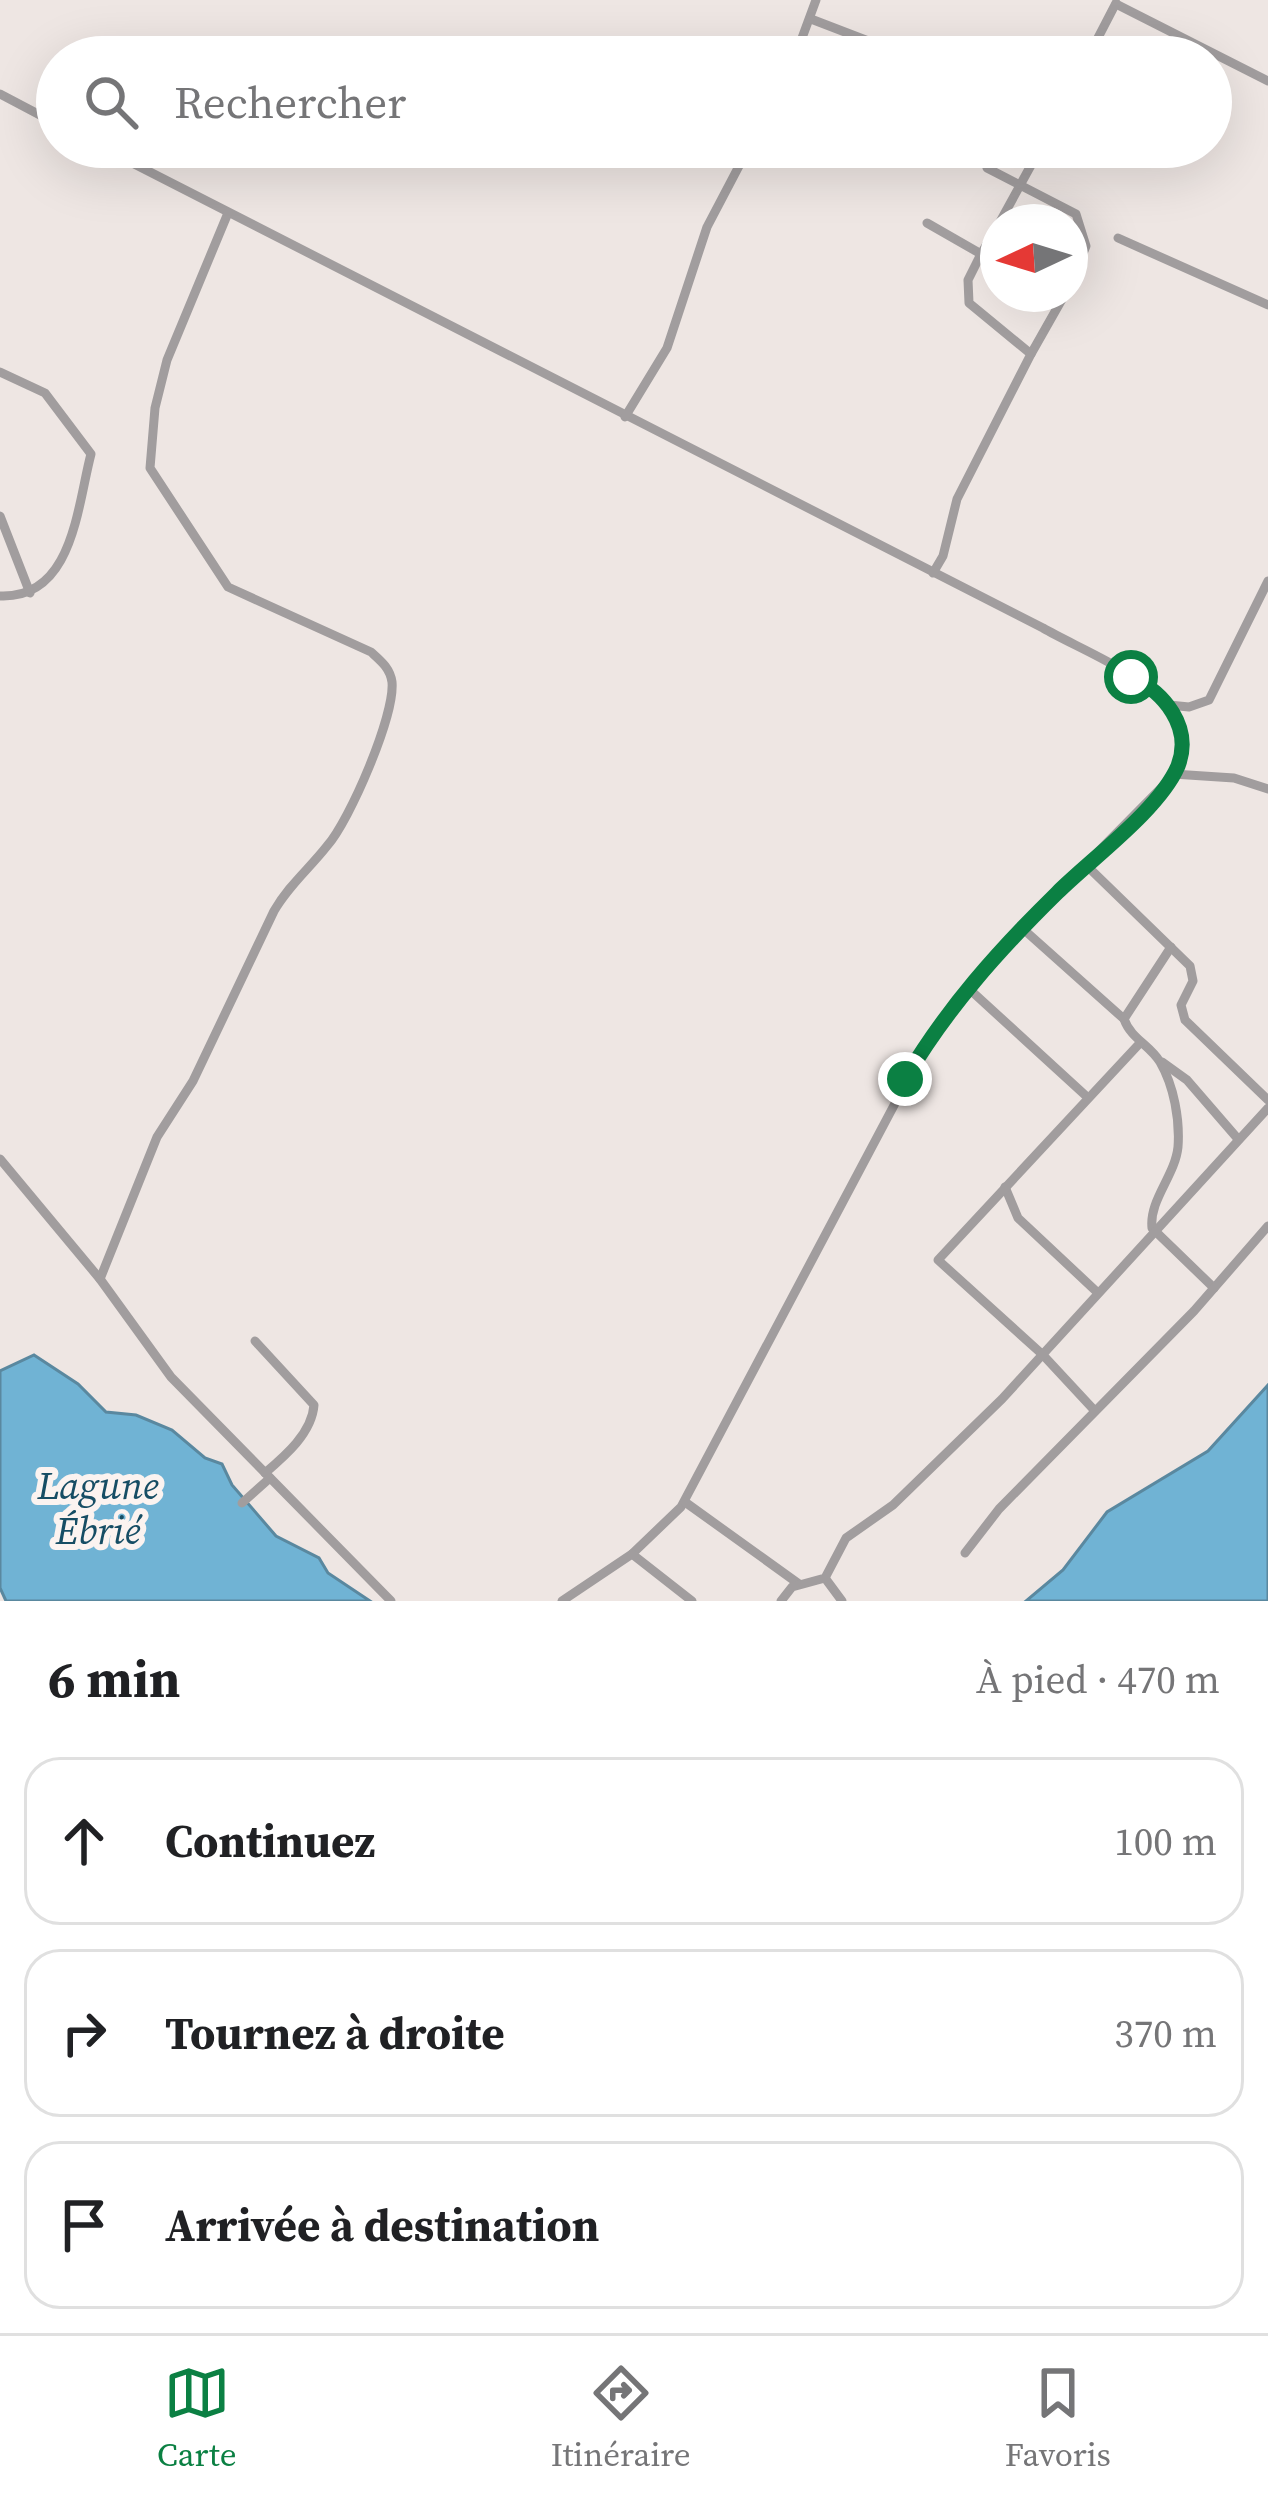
<!DOCTYPE html>
<html lang="fr">
<meta charset="utf-8">
<style>
:root{--surface:#fff;--page:#f6f6f6;--text:#202124;--muted:#757577;--line:#e0e0e0;--accent:#0b8043}
body{margin:0;font-family:"Source Serif 4",serif;background:var(--page);color:var(--text)}
.compass{position:absolute;left:980px;top:204px;width:108px;height:108px;border-radius:50%;background:var(--surface);box-shadow:0 12px 48px #0002;rotate:266deg}
.stop{position:absolute;width:36px;height:36px;margin:-27px;border:9px solid #0b8043;border-radius:50%;background:#fff}
.stop.end{background:#0b8043;border-color:#fff;box-shadow:0 3px 12px #0008}
.list{margin:0;padding:0;list-style:none}
h2{display:flex;justify-content:space-between;align-items:center;height:156px;margin:0;padding:0 48px;font-size:51px}
h2 small{font-size:39px;font-weight:400;color:var(--muted)}
.list li{display:grid;grid-template-columns:78px 1fr auto;gap:36px;align-items:center;box-sizing:border-box;height:168px;margin:0 24px 24px;padding:0 24px;border:3px solid var(--line);border-radius:36px}
.list b{display:block;font-size:45px;white-space:nowrap}
.list em{font-size:39px;font-style:normal;color:var(--muted)}
.icon{flex:none;width:66px;height:66px;fill:none;stroke:currentColor;stroke-width:2;stroke-linecap:round;stroke-linejoin:round}
.map{position:relative;flex:none;width:1268px;height:1601px;overflow:hidden}
.search{position:absolute;background:var(--surface);box-shadow:0 12px 48px #0002;left:36px;right:36px;top:36px;height:132px;display:flex;align-items:center;gap:30px;box-sizing:border-box;padding:0 42px;border-radius:66px;color:var(--muted);font-size:45px}
.sheet{height:732px;background:var(--surface)}
nav{display:flex;justify-content:space-around;align-items:center;box-sizing:border-box;height:168px;border-top:3px solid var(--line);background:var(--surface);font-size:33px;color:var(--muted)}
nav a{display:grid;justify-items:center;gap:6px}
nav .on{color:var(--accent)}
.map>svg:first-child{display:block}
.water{fill:#70b3d4;stroke:#5a889f;stroke-width:3}
.lines{fill:none;stroke-linecap:round;stroke-linejoin:round}
.street{stroke:#a19d9e;stroke-width:9}
.route{stroke:#0b8043;stroke-width:15}
.labels{text-anchor:middle;dominant-baseline:central;stroke-width:12;stroke-linejoin:round;paint-order:stroke}
.water-label{font-size:39px;font-style:italic;fill:#164d64;stroke:#fbf3f0}
</style>
<div class="map">
<svg width="1268" height="1601" viewBox="0 0 1268 1601">
<rect width="100%" height="100%" fill="#eee6e3"/>
<g class="water">
<polygon points="34,1355 78,1384 106,1412 136,1415 172,1430 205,1458 222,1464 232,1485 276,1536 319,1558 328,1573 370,1601 6,1601 0,1588 0,1371"/>
<polygon points="1268,1385 1268,1601 1026,1601 1063,1570 1107,1512 1208,1451"/>
</g>
<g class="lines">
<g class="street">
<polyline points="1116,4 1268,81"/>
<polyline points="811,19 910,57"/>
<polyline points="795,57 816,0"/>
<polyline points="1088,57 1116,3"/>
<polyline points="0,94 57,124"/>
<path d="M101,147L1043,628C1096,659 1218,698 1170,779L998,953L935,1028L681,1507L632,1554L562,1601"/>
<polyline points="987,168 1076,214 1086,246 1070,285"/>
<polyline points="1000,222 1041,147"/>
<polyline points="927,223 981,254 968,280 969,303 1031,354 957,499 943,556 933,573"/>
<polyline points="1118,238 1268,305"/>
<polyline points="981,254 998,225"/>
<polyline points="1031,354 1065,294"/>
<path d="M0,372L45,393L91,454C77,507 73,599 0,596"/>
<polyline points="625,417 667,348 707,227 749,147"/>
<polyline points="0,516 30,593"/>
<polyline points="1169,705 1189,707 1209,700 1268,581"/>
<polyline points="1173,774 1234,778 1268,789"/>
<polyline points="1086,865 1190,966 1193,981 1181,1005 1185,1020 1268,1100"/>
<polyline points="1022,928 1124,1019"/>
<path d="M1171,947L1124,1019C1131,1039 1150,1045 1160,1062C1174,1086 1180,1120 1178,1147C1175,1176 1149,1200 1152,1228L1214,1288"/>
<polyline points="967,987 1085,1095"/>
<polyline points="1162,1062 1187,1080 1238,1139"/>
<polyline points="0,1159 100,1279 171,1377 391,1601"/>
<polyline points="1005,1187 1018,1218 1098,1293"/>
<path d="M100,1279L157,1137L193,1081L274,911C289,885 309,869 327,846C350,820 395,715 392,682C390,668 381,661 371,652L228,587L150,468L155,408L167,360L228,213"/>
<path d="M255,1341L314,1405C312,1433 285,1456 265,1473"/>
<polyline points="1095,1411 1043,1355 938,1260 1140,1043"/>
<polyline points="685,1502 799,1584"/>
<polyline points="242,1503 270,1478"/>
<polyline points="965,1553 999,1509 1194,1311 1268,1226"/>
<polyline points="632,1554 692,1601"/>
<polyline points="825,1578 842,1601"/>
<polyline points="781,1601 792,1587 825,1578 846,1538 893,1505 1002,1399 1268,1108"/>
</g>
</g>
<g class="lines">
<path class="route" d="M905,1079C947,1008 998,951 1057,893C1091,859 1159,810 1178,766C1193,727 1164,692 1131,677"/>
</g>
<g class="labels">
<g class="water-label">
<text x="98" y="1485">Lagune<tspan x="98" dy="45">Ébrié</tspan></text>
</g>
</g>
</svg>
<svg class="compass" viewBox="-18 -18 36 36"><path d="M0-13l5 13h-10z" fill="#e53935"/><path d="M0 13l5-13h-10z" fill="#757577"/></svg>
<div class="stop" style="left:1131px;top:677px"></div>
<div class="stop end" style="left:905px;top:1079px"></div>
<div class="search"><svg class="icon" aria-label="search" viewBox="0 0 24 24"><circle cx="10" cy="10" r="6"/><path d="M15 15l6 6"/></svg>Rechercher</div>
</div>
<section class="sheet">
<h2>6 min<small>À pied · 470 m</small></h2>
<ul class="list">
<li><svg class="icon" aria-label="ahead" viewBox="0 0 24 24"><path d="M12 20V5M6 11l6-6 6 6"/></svg><div><b>Continuez</b></div><em>100 m</em></li>
<li><svg class="icon" aria-label="right" viewBox="0 0 24 24"><path d="M7 20v-9h11M14 6l5 5-5 5"/></svg><div><b>Tournez à droite</b></div><em>370 m</em></li>
<li><svg class="icon" aria-label="arrive" viewBox="0 0 24 24"><path d="M6 21V4h12l-3 4 3 4H6"/></svg><div><b>Arrivée à destination</b></div></li>
</ul>
</section>
<nav>
<a class="on"><svg class="icon" aria-label="map" viewBox="0 0 24 24"><path d="M3 6l6-2 6 2 6-2v14l-6 2-6-2-6 2zM9 4v14M15 6v14"/></svg>Carte</a>
<a><svg class="icon" aria-label="directions" viewBox="0 0 24 24"><path d="M12 3l9 9-9 9-9-9zM9 14v-3h6M13 9l2 2-2 2"/></svg>Itinéraire</a>
<a><svg class="icon" aria-label="saved" viewBox="0 0 24 24"><path d="M7 4h10v16l-5-4-5 4z"/></svg>Favoris</a>
</nav>
